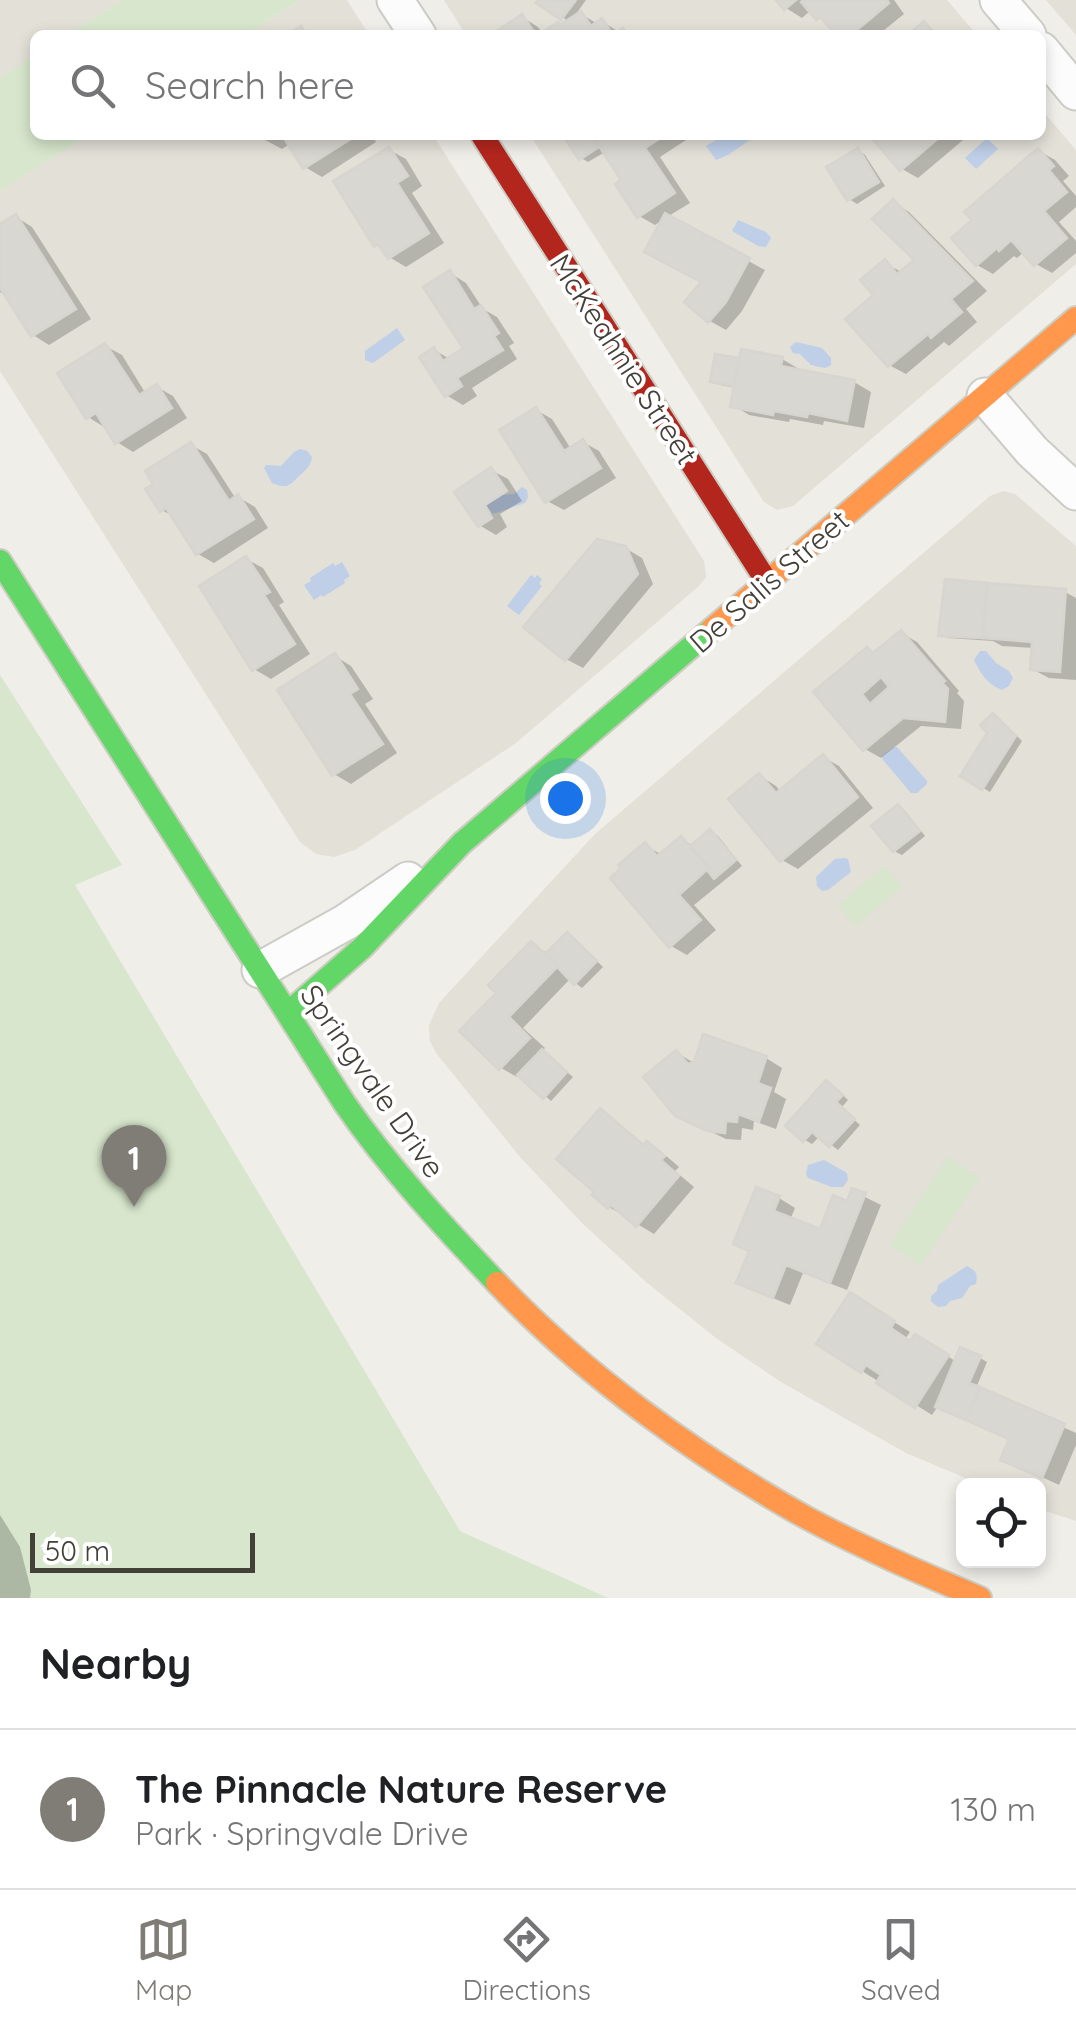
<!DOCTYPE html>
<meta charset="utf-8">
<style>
:root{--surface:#fff;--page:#f6f6f6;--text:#202124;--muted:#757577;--line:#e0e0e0;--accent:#7f7d75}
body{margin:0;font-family:Quicksand,sans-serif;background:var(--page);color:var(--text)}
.controls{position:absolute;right:30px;bottom:30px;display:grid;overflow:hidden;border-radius:15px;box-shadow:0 5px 15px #0003}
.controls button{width:90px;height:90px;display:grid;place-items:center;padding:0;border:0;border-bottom:2px solid var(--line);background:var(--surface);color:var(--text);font:50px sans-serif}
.scale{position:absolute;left:30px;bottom:25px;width:225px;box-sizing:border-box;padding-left:10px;border:5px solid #434037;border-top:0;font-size:28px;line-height:35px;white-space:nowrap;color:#434037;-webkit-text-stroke:8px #fff;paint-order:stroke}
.you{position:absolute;left:565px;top:798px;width:35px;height:35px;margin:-25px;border:8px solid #fff;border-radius:50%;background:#1a73e8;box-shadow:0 0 0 15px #1a73e833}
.badge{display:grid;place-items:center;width:65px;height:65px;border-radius:50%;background:var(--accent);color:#fff;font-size:32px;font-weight:700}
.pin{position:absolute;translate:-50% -82px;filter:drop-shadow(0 2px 5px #0008)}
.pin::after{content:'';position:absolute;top:52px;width:35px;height:30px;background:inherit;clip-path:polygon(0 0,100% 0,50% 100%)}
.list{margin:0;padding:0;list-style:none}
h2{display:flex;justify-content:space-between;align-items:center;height:130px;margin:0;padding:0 40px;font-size:42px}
h2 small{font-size:32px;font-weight:400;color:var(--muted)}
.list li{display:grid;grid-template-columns:65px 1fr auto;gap:30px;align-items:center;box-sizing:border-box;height:160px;padding:0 40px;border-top:2px solid var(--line)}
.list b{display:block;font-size:38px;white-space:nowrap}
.list p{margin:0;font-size:32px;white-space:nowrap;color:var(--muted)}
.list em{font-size:32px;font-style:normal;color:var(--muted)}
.icon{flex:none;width:55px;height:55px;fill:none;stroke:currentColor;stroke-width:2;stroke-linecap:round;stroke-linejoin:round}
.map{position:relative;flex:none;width:1076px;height:1598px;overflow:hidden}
.search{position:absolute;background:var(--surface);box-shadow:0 5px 15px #0003;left:30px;right:30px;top:30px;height:110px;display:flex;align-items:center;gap:25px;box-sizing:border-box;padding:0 35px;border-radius:15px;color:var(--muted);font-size:38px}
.sheet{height:290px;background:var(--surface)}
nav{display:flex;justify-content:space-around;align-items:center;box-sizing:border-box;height:140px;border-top:2px solid var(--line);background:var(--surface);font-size:28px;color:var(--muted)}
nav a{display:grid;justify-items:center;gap:5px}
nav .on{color:var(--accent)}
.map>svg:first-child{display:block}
.residential{fill:#e2e0d7}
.green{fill:#d7e6cc}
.water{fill:#bfcfe8}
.shadow{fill:#0003}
.building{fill:#d8d7d1;stroke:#d7d5cf;stroke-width:2.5;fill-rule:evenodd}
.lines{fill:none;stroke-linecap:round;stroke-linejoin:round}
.street-casing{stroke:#ccccc7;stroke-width:39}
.fast-casing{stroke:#cdccc1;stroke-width:26}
.slow-casing{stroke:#cdccc1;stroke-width:26}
.jam-casing{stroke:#cdccc1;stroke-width:26}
.street{stroke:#fdfcfc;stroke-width:35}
.fast{stroke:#63d668;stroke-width:22}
.slow{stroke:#ff974d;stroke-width:22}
.jam{stroke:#b3261e;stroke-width:22}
.labels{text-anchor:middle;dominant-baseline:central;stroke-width:8;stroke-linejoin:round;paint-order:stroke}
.street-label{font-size:30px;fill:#434037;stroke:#fff}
</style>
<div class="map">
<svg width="1076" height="1598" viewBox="0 0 1076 1598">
<rect width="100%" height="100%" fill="#efeee9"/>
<g class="residential">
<polygon points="0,0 122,0 67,35 35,35 35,56 0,78"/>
<polygon points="300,0 347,0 369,35 245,35"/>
<polygon points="444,0 947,0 977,35 466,35"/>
<polygon points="1046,0 1076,0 1076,35"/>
<polygon points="1041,109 1076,150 1076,264 793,506 777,510 764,502 530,135 1041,135"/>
<polygon points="88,135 433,135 704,561 706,577 699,586 516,743 355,850 334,857 316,854 300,842 0,371 0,191"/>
<polygon points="1003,491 1015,494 1076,546 1076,1521 1039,1509 1038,1486 982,1485 906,1453 781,1382 716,1338 646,1282 581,1222 520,1157 436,1053 430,1041 429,1025 439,1003 595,834 990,496"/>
</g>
<g class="green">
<polygon points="122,0 300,0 245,35 67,35"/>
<polygon points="35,55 35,135 88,135 0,191 0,78"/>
<polygon points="0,675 122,865 75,885 460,1531 608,1598 0,1598"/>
<polygon points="884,866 902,887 856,926 838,905"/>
<polygon points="948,1157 979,1178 921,1265 890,1245"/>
</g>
<g class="water">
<polygon points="724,135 753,135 754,137 728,155 716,160 706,146"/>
<polygon points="987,138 998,149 976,169 965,158"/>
<polygon points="738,220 766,232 771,238 766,247 758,246 732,231"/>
<polygon points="397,328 405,340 373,363 365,360 365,351"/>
<polygon points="796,342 822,348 831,358 831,365 825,368 811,365 800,354 793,353 790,347"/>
<path d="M300,449L307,451L312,457C310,468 306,469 299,476C290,486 286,489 272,483L264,468L266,465L281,466L294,452Z"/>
<polygon points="522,487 527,490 528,497 525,503 493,514 485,505 502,495 514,494"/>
<polygon points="342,562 350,576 344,580 345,583 323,597 321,595 314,600 304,585 311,581 310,578 333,563 335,566"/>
<polygon points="531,575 535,578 537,575 542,579 539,584 542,586 519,615 507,606"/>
<path d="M980,651H986L996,663L1009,671L1013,678L1009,686L1002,690C987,684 981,674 974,660Z"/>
<polygon points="894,747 897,747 927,781 927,784 917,793 911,793 883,760 882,756"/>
<polygon points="844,858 848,859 851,872 828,890 822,891 817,886 816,877 835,859"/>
<polygon points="824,1160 847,1173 848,1180 843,1187 832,1187 808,1178 806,1174 808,1165"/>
<path d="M967,1266C976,1271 978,1273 976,1284L970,1286L962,1298L950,1301L946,1306L938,1307L931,1301V1296L937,1291L938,1285Z"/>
</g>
<g class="shadow">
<polygon points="541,0 586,0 571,21 581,14 598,24 602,21 620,33 623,31 631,35 499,35 522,17 538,27 543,34 569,22"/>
<polygon points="779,0 894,0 904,14 878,35 839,35 811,10 802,18 786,8"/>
<polygon points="262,135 372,135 376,142 322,177 305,167 290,144 282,149 265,140"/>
<polygon points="566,135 683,135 686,140 660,157 690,203 667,217 765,270 742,311 726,330 710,321 704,282 664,219 655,225 639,216 624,181 605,152 588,162 581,158"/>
<polygon points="873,135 969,135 918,178 902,169"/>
<polygon points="389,150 406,159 422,186 412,193 444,243 406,267 389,257 385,250 376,245"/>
<polygon points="858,150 865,155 885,186 857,204 849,199"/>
<polygon points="1039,151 1055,160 1069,176 1063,181 1076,196 1076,207 1059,222 1076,241 1076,253 1052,273 1036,264 1025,251 1017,258 1014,256 993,274 977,265"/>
<polygon points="893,202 909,212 987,291 966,309 977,322 949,346 944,342 906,374 889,365 877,296 885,263 903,273 918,261"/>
<polygon points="16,217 32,227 91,319 49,345 33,335 7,296 0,292 0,227"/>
<polygon points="450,273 466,283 483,309 497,317 514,343 509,346 517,359 472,388 477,396 463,405 446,395 434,350 450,359 466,349"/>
<polygon points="105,346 122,355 146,394 157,387 173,396 187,418 133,452 117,442 106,426 104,427 88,417"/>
<polygon points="717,357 741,361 782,359 799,369 798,372 854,382 871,392 864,428 824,421 823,425 790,419 789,422 749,415 733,405 736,388 720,385 713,381"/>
<polygon points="536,410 552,419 571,449 583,442 599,451 616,478 564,510 547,501"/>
<polygon points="191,445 207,454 236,499 238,497 255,507 268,528 214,563 198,554 174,517 162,510"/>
<polygon points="491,470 508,479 522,501 500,514 507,527 496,535 479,525"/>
<polygon points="625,548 642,558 653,584 583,668 566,659"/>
<polygon points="246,559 263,568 284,602 279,605 310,654 271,679 254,669"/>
<polygon points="1065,592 1076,598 1076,680 1049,678 1032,669 1034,648 1002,646 993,641 948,638 941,634"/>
<polygon points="901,633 917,642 959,691 957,693 964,701 961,729 921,726 881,758 865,749 817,692 868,650 876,654"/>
<polygon points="335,656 351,666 373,699 365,704 397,753 351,784 334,774"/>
<polygon points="994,716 1001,720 1022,741 990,792 963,776 990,732"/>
<polygon points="823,757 839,766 873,808 798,869 782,860 760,776 776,786 781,792"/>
<polygon points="899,807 906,812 925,836 902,855 894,851"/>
<polygon points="711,832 718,836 742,866 694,905 716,930 687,955 671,946 645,845 662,855 681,839 694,846"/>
<polygon points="574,939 603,967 582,988 570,979 523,1028 545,1048 542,1052 573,1077 551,1101 520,1074 517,1077 501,1068 499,993 531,944 549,954"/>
<polygon points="677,1053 696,1064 766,1058 782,1068 774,1092 786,1099 776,1129 754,1121 753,1130 742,1128 741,1140 726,1139 695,1124"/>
<polygon points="834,1087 848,1100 841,1108 860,1125 838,1150 820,1136 812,1144 805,1140"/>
<polygon points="600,1111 616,1121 646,1146 648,1144 664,1154 679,1167 675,1171 694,1187 654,1234 609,1207 598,1192"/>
<polygon points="853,1191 881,1205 847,1290 803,1273 790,1305 755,1291 739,1282 751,1252 779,1198 795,1208 790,1220 821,1232 848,1204"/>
<polygon points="867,1305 910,1332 905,1339 912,1343 916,1337 957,1362 980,1358 987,1362 976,1388 1076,1433 1076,1445 1059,1485 1003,1459 1011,1440 938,1406 932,1415 862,1371"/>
<polygon points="0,1515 20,1547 31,1590 30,1598 0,1598"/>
</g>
<g class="building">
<polygon points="538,0 576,0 561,20 536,3"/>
<polygon points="776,0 796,0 784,10"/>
<polygon points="804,0 887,0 889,3 851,35 836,35 820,17 816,20 801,2"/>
<polygon points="581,11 591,26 602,18 613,35 623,28 628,35 538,35 558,22 560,25"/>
<polygon points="522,14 536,35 496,35 494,33"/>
<polygon points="924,21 936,35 908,35"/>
<polygon points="301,26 307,35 286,35"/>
<polygon points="282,135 357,135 303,169"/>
<polygon points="563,135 611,135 613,138 579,160"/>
<polygon points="595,135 665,135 645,148 675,193 637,218 615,184 621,180 593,137"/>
<polygon points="869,135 942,135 900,171"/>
<polygon points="389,147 408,176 397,183 429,233 388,259 378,244 374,247 333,181"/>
<polygon points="858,148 879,182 847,201 826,167"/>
<polygon points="1038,148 1054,166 1049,170 1067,192 1044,211 1067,238 1034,266 1011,240 999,251 997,248 976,266 951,238 972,220 964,212"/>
<polygon points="893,199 973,281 951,299 962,312 931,338 928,334 888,367 845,319 873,295 860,280 885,259 897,274 914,260 872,219"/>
<polygon points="665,213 750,258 726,302 708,323 684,302 701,282 644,252"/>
<polygon points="16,214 76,309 31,337 0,288 0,224"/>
<polygon points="450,270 474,309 481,305 499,333 494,336 503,350 457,378 462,386 445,397 419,357 434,347 443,361 463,348 423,287"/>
<polygon points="105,343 139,395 157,384 172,408 115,444 96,413 86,419 57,373"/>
<polygon points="741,349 783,357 781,366 855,380 847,421 808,413 807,417 774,411 773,415 730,407"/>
<polygon points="715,354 739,358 734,386 710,382"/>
<polygon points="536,407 564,451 583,439 601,468 545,503 499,430"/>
<polygon points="191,442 229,501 238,494 254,519 196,555 166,508 160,512 145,489 153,484 145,471"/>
<polygon points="491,467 507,491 485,505 492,518 478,527 454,492"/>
<polygon points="597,539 626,546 638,574 565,661 523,627"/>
<polygon points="246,556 270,592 264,595 295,644 252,671 199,586"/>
<polygon points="945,579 987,583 983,638 938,636"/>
<polygon points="987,583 1066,589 1060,672 1030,670 1032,642 983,638"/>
<path d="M901,630L945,681L942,683L948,689L945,722L903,718L863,751L813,692L867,647L873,653ZM881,677L889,687L870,704L862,694Z"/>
<polygon points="335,653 358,689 350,694 383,744 332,776 277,690"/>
<polygon points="993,713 1016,736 982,790 960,776 987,733 980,725"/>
<polygon points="823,754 858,797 780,862 728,799 759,773 776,793"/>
<polygon points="898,804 920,831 893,852 871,826"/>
<polygon points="710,829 736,860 714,879 707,870 709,868 690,846"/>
<polygon points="681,836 709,868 679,895 701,920 669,948 610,878 621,868 618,865 645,842 657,856"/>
<polygon points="567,932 597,961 574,985 545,954"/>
<polygon points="531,941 558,966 509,1017 530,1038 499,1070 459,1031 496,993 488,985"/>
<polygon points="703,1034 767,1056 758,1083 771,1088 759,1122 738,1114 737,1122 726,1121 725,1133 707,1131 675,1116 643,1077 676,1050 688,1064 694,1062"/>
<polygon points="542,1049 567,1072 543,1099 517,1075"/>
<polygon points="826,1080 843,1095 836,1102 855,1119 829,1147 812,1132 803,1142 785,1126"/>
<polygon points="600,1108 643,1145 647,1141 665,1156 661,1160 679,1176 636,1227 611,1205 608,1209 592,1195 594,1192 556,1159"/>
<polygon points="756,1187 780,1196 774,1211 820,1229 833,1195 847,1201 852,1188 866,1193 830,1283 786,1265 773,1298 736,1283 749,1251 733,1244"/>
<polygon points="850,1292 895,1321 891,1328 910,1341 915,1334 949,1355 915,1408 876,1383 881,1375 866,1365 861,1373 816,1344"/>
<polygon points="960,1347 981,1356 969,1383 980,1387 966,1420 935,1407"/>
<polygon points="980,1387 1065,1424 1042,1478 1000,1460 1009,1439 966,1420"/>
</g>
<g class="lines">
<g class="street-casing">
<g id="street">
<polyline points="395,0 418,35"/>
<polyline points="998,0 1028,35"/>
<polyline points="1041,50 1076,92"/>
<polyline points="985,396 1032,451 1076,492"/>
<polyline points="260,970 346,922 408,880"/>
</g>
</g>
<g class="fast-casing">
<g id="fast">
<path d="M0,561L345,1104C390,1169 443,1226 497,1283"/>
<polyline points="289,1012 362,948 462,843 712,629"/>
</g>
</g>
<g class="slow-casing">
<g id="slow">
<polyline points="712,629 1076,318"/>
<path d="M497,1283C583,1374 698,1457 807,1518C863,1548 921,1573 980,1598"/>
</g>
</g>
<g class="jam-casing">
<polyline id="jam" points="482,135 767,582"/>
</g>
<use href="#street" class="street"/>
<use href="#fast" class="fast"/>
<use href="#slow" class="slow"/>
<use href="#jam" class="jam"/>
</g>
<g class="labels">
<g class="street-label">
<text transform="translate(624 359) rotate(57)">McKeahnie Street</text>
<text transform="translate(769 581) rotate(-41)">De Salis Street</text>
<text transform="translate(373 1081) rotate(55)">Springvale Drive</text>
</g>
</g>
</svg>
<div class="controls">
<button><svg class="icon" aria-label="locate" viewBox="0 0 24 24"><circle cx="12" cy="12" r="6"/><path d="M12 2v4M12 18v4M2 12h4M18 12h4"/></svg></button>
</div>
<div class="scale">50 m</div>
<div class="you"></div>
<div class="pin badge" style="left:134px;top:1207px">1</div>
<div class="search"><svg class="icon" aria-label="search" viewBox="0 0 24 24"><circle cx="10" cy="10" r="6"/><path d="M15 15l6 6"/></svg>Search here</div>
</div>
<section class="sheet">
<h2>Nearby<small></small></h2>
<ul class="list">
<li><span class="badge">1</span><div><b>The Pinnacle Nature Reserve</b><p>Park · Springvale Drive</p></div><em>130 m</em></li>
</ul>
</section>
<nav>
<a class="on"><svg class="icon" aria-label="map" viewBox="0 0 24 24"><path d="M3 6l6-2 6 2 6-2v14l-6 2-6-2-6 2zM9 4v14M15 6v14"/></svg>Map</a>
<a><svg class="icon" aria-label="directions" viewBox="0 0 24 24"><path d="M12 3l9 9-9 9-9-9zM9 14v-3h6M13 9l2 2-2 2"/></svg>Directions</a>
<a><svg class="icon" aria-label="saved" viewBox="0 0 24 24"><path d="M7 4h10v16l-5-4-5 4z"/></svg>Saved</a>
</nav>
